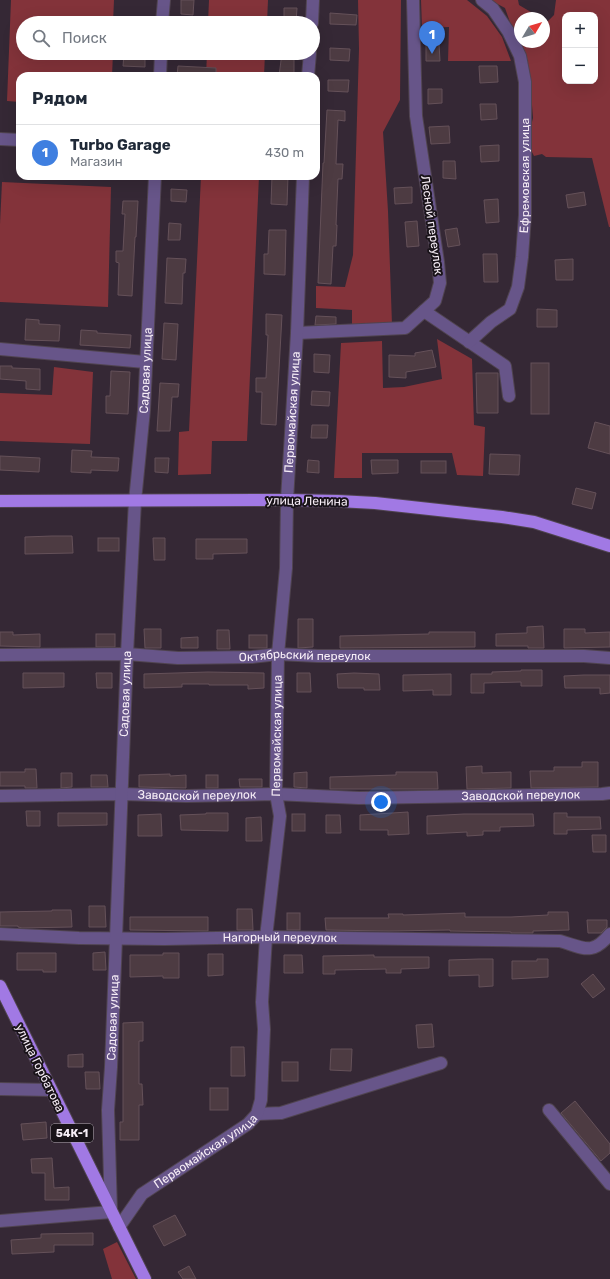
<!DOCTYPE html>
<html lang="ru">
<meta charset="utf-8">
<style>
:root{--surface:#fff;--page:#f2f2f3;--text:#1f2937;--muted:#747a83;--line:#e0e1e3;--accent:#d93025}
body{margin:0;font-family:Rubik,sans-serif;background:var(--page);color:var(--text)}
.controls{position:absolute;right:12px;top:12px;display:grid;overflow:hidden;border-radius:8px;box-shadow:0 4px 16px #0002}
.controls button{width:36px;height:36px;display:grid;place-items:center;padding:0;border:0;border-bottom:1px solid var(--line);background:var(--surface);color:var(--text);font:20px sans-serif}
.compass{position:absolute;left:514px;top:12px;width:36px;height:36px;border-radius:50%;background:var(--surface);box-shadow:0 4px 16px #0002;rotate:52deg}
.you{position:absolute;left:381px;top:802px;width:14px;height:14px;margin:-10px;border:3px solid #fff;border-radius:50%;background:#1a73e8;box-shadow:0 0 0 6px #1a73e833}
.badge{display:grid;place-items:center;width:26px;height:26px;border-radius:50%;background:var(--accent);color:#fff;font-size:13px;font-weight:700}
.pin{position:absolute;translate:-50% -33px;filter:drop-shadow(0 1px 2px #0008)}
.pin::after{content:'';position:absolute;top:21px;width:14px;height:12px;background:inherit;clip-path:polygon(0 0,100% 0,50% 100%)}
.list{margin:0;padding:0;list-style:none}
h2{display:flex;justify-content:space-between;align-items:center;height:52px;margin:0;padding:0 16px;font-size:17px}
h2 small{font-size:13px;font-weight:400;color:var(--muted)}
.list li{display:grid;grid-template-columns:26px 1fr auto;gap:12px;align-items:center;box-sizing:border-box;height:56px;padding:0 16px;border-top:1px solid var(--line)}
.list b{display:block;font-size:15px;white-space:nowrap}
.list p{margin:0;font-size:13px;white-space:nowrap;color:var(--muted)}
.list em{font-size:13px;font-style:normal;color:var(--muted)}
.icon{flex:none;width:22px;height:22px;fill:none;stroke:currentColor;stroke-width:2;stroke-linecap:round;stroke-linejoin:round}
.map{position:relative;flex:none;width:610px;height:1279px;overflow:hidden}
.search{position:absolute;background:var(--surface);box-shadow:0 4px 16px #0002;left:16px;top:16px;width:304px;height:44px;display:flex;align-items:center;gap:10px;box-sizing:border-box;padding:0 14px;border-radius:22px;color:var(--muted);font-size:15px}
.panel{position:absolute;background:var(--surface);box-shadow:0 4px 16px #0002;left:16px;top:72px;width:304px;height:108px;border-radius:12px}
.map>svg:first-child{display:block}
.green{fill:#83333a;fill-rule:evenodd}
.building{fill:#4d3b42;stroke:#655159}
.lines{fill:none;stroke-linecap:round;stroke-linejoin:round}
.minor-casing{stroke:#504450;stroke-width:14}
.major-casing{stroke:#504450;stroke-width:14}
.minor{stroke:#675589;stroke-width:12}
.major{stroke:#a179e4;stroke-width:12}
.labels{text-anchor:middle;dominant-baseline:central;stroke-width:4;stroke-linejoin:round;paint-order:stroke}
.shield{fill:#191319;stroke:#b4acb4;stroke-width:1}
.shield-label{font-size:11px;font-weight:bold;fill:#f7eef7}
.street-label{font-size:12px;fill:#f7eef7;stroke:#191319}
</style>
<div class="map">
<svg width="610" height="1279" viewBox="0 0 610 1279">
<rect width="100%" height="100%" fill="#352835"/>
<g class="green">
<polygon points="11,0 114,0 113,23 23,23 23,53 113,53 112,76 20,76 20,102 7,101"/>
<polygon points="209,0 268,0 267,23 208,23"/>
<polygon points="358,0 401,0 400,100 383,132 388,211 392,324 352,327 352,310 316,308 316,286 345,287 353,255 359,49"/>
<polygon points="421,0 467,0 487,16 502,37 511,61 448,61 449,27 422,28"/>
<path d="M490,0H518L519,5L541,18H520V42H544V20L548,21L554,15L556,0H610V227H609L592,158L546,157L542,154L534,156L530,148V130L533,118L530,79L505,8ZM565,15H595V81H565Z"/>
<polygon points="207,53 265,53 264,76 206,76"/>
<polygon points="201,176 259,176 247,441 212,441 211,474 178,475 179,432 189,431"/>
<polygon points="2,182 111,187 108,307 0,302 0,224"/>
<polygon points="437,339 472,359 474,425 485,427 483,476 457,475 452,453 362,453 362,478 334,478 341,343 382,341 383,388 404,387 442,379"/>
<polygon points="54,367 93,372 90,444 0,441 0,393 52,395"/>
<polygon points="117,1242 136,1279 112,1279 103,1249"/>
</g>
<g class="building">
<polygon points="181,0 194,0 193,15 181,14"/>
<polygon points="284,8 297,8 296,23 284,23"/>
<polygon points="330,13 357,15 356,25 330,24"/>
<polygon points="439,43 440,61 426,61 426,44"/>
<polygon points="330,48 350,49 349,61 330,60"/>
<polygon points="282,53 294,53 294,76 279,76"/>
<polygon points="124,54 145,55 145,67 123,66"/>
<polygon points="178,66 216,68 216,76 177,76"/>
<polygon points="479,66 497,66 498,82 480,83"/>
<polygon points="328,80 349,80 348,92 328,91"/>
<polygon points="428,89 442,89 442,103 428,104"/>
<polygon points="480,104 496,104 497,119 481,120"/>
<polygon points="327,110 345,111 345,121 338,120 336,164 343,164 342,179 338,179 336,225 337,225 336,246 333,246 331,284 318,283 323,163 324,163"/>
<polygon points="449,126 450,143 431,144 429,127"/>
<polygon points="499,145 499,161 481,162 480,146"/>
<polygon points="443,161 455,161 456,179 443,178"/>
<polygon points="272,176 288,176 287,205 271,204"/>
<polygon points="412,187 412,203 395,204 394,188"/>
<polygon points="171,189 187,190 186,202 171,201"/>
<polygon points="584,192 586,205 568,208 566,195"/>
<polygon points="498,199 499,222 486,223 484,200"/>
<polygon points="123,201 138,201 136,237 135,237 132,296 118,295 119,263 116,262 116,251 123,251 125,214 122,214"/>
<polygon points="417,221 419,246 407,247 405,222"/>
<polygon points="169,223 181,224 180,240 168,240"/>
<polygon points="457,228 460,245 448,247 445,230"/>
<polygon points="269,230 286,230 285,275 264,274 264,254 268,254"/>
<polygon points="483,254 497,254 498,282 484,282"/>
<polygon points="167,258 186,259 185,273 183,273 182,304 165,303"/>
<polygon points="573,259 573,280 556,280 555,260"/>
<polygon points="537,309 557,310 557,327 537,327"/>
<polygon points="266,314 282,315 276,425 261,424 262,392 256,392 256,378 266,378 268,335 266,335"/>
<polygon points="316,316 336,317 336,324 315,325"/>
<polygon points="26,319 39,320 39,324 60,325 59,341 25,340"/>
<polygon points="164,323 178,324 176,360 162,359"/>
<polygon points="81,330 97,331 97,333 131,335 130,348 80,345"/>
<polygon points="432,350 436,367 406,372 406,378 389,377 389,355 415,356 415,353"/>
<polygon points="314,354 330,355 329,373 314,372"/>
<rect x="531" y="363" width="18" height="51"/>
<polygon points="0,366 12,366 12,368 40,369 40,390 26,389 26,381 0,379"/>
<polygon points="111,371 130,372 128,414 106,413 106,396 110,396"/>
<polygon points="476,373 498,373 498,413 477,413"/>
<polygon points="160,383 179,384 178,397 172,397 170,431 157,431"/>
<polygon points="312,391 330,392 329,406 311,405"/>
<polygon points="595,422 610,426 610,454 588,448"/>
<polygon points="312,425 328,425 327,438 311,438"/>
<polygon points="72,450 92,451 91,457 119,458 118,471 91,470 91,473 71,472"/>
<polygon points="490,454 520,455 519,475 489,474"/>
<polygon points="0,456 40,458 39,472 0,470"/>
<polygon points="155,458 169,458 168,473 155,472"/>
<polygon points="308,460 319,461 319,473 307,472"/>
<polygon points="371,460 398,460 398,473 372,474"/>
<rect x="421" y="461" width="25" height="12"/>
<polygon points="576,488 596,493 592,509 572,504"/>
<polygon points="52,536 72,536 73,553 25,554 25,537"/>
<rect x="98" y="538" width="21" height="13"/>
<polygon points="153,538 165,538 165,560 154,560"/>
<polygon points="196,539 247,539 247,553 213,554 213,559 196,559"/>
<polygon points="298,619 313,619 313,647 298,648"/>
<polygon points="543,626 544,648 528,648 528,646 496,646 496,634 527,633 527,627"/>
<polygon points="144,629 161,629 161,648 145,648"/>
<polygon points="564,629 585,629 585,633 610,632 610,647 564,648"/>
<polygon points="217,630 229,630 230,649 217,649"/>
<polygon points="0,632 13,632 13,635 40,634 40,647 0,646"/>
<polygon points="429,632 475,632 475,647 340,648 340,636 429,634"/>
<rect x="96" y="634" width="19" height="13"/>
<rect x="249" y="635" width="18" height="13"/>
<polygon points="198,637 198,648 181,648 181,638"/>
<polygon points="521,670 542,670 542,686 521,686 521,682 484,683 484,693 471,693 471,674 492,674 492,672 521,671"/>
<polygon points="208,672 264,673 264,688 248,689 248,685 209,685 209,684 182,684 182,687 144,688 144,674"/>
<polygon points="23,673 64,673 64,687 23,688"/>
<polygon points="96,673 112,673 112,688 97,688"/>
<polygon points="297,673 310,673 311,692 297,692"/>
<polygon points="354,673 379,674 380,690 364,690 364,688 338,688 337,674"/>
<polygon points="451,674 451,695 433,695 433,690 403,691 403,675"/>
<polygon points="584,675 610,675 610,693 600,694 600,688 565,688 564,676"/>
<polygon points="582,762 598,762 598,787 531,788 530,771 554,771 554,767 582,767"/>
<polygon points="482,766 482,773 511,772 511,788 467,789 466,767"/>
<polygon points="25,769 36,769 37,788 25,788 25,786 0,786 0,772 25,772"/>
<polygon points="307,772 307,788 294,787 294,773"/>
<polygon points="396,772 437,772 438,789 330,789 330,777 396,775"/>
<polygon points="61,773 72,773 72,787 61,788"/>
<polygon points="170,774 170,776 186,775 186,788 139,787 139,775"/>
<polygon points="91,775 107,775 108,787 91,787"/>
<rect x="206" y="775" width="12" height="13"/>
<polygon points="239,779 262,779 262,787 240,787"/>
<polygon points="26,811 40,811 40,826 27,826"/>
<polygon points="408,812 409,834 388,835 388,830 360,830 360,815"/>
<polygon points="58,813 107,813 107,825 58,826"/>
<polygon points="206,813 228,813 228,831 181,830 180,815 206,814"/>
<polygon points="554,813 567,813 567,817 600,817 601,829 567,830 567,834 554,834"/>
<polygon points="161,814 162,836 138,836 138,815"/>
<rect x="292" y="814" width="13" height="17"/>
<polygon points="464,814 533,814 534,826 500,827 500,831 483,831 483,835 467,836 467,832 427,834 427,816"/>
<polygon points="326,815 340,815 341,833 326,833"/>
<polygon points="261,817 262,841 246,841 246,818"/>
<polygon points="592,835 606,835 606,852 593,852"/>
<polygon points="89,906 105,906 106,927 89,927"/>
<polygon points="237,909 252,909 253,930 237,930"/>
<polygon points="52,910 71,910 72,927 22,928 18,927 18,926 0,926 0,912 52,911"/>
<polygon points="548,912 568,912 569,930 533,931 533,933 511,933 511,932 450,931 450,930 389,931 326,930 325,918 389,918 388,914 403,914 403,915 465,913 465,917 511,917 548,915"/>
<rect x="287" y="913" width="13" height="17"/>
<polygon points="130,917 208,917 208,931 130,930"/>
<polygon points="587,920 607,920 607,927 601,933 588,933"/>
<polygon points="105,952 106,970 93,970 93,953"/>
<polygon points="17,953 56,953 56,972 43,972 43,970 17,970"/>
<polygon points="163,953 179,953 179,978 163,978 163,976 130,977 130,955 163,955"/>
<polygon points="208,954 223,954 223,975 208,976"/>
<polygon points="284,955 302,955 303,973 284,973"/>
<polygon points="374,955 374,957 429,957 429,968 401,969 401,973 386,973 386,969 335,970 335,974 323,974 323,956"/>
<polygon points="479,959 493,959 493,986 479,987 479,975 449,976 449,960"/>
<polygon points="537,959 548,959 548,977 512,979 512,961 537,961"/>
<polygon points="593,974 605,989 593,998 581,984"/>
<polygon points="143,1022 143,1041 139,1041 139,1084 142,1084 143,1105 139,1105 139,1140 120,1140 120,1122 123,1122 123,1023"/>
<polygon points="432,1024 434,1047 418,1048 416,1025"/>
<polygon points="231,1047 244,1047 245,1076 231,1076"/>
<polygon points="331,1049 352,1049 351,1071 330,1070"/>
<polygon points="83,1054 83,1067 68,1067 68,1055"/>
<rect x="282" y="1062" width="16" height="19"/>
<polygon points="85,1072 99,1072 100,1089 86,1089"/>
<rect x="210" y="1088" width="18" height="22"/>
<polygon points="575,1101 610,1144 610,1153 601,1161 561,1113"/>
<polygon points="46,1122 47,1138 23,1140 21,1124"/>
<polygon points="52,1158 54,1188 69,1187 69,1200 45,1200 45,1173 32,1173 31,1159"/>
<polygon points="175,1215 186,1235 164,1246 153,1226"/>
<polygon points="93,1233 93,1245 54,1245 54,1252 12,1254 11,1240 41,1238 41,1234"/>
<polygon points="189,1266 196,1279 183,1279 178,1272"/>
</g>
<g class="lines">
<g class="minor-casing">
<g id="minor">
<polyline points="162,23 164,0"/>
<polyline points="312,23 313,0"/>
<polyline points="160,76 161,53"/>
<polyline points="308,76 310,53"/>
<polyline points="0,139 20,140"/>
<polyline points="424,311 505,366 509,396"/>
<polyline points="297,333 405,328 435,301 440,283 438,262 416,116 413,0"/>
<path id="s1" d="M469,342L491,322L510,309L518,287L522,257L525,215V82L520,56L508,31L493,9L482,0"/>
<polyline points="0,349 145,362"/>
<path id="s2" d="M0,655L127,654L178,658L252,657L278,654L318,656H584L610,658"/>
<path id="s3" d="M0,796L122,794L186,796L276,794L359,798L602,794L610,793"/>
<path id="s4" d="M0,934L79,938L164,939L266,937L560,941C584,948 592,956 610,934"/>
<polyline points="0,1089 51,1090"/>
<polyline points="549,1110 610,1184"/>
<polyline points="257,1114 281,1113 441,1063"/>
<path id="s5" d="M0,1221L111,1212L108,1110L111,1067L127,654L135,501L144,410L155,176"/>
<path id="s6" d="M119,1227L142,1194L248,1124L257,1114L261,1100L264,1029L262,1002L266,937L280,816L276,794L278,654L286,568L287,500L297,333L303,176"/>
</g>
</g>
<g class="major-casing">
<g id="major">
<polyline points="0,501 287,500 338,501 375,503 502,517 534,522 610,546"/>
<polyline points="0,986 145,1279"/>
</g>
</g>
<use href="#minor" class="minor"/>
<use href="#major" class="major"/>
</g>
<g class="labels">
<rect class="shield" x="51" y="1124" width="42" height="18" rx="3"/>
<g class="shield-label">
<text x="72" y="1133">54К-1</text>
</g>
<g class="street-label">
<text stroke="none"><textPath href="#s1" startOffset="188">Ефремовская улица</textPath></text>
<text transform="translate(432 225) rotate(82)">Лесной переулок</text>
<text stroke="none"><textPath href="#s5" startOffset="954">Садовая улица</textPath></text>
<text stroke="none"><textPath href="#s6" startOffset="885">Первомайская улица</textPath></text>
<text transform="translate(307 501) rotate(1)">улица Ленина</text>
<text stroke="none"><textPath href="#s2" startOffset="305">Октябрьский переулок</textPath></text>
<text stroke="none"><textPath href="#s5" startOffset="630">Садовая улица</textPath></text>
<text stroke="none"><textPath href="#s6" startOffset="561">Первомайская улица</textPath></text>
<text stroke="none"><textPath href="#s3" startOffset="197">Заводской переулок</textPath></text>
<text stroke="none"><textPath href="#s3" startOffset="521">Заводской переулок</textPath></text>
<text stroke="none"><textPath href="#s4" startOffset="280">Нагорный переулок</textPath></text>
<text stroke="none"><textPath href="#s5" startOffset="306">Садовая улица</textPath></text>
<text transform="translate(40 1068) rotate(64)">улица Горбатова</text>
<text stroke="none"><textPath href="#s6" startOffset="117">Первомайская улица</textPath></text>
</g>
</g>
</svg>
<div class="controls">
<button>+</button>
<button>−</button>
</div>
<svg class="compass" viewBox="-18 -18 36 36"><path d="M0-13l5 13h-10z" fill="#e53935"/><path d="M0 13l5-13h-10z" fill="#747a83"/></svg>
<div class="you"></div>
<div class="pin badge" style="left:432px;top:54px;background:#3f7fe0">1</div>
<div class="search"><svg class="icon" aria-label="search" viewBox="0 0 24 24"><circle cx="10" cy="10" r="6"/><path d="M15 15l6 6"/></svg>Поиск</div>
<section class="panel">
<h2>Рядом<small></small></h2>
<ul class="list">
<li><span class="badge" style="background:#3f7fe0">1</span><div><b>Turbo Garage</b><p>Магазин</p></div><em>430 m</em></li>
</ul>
</section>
</div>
